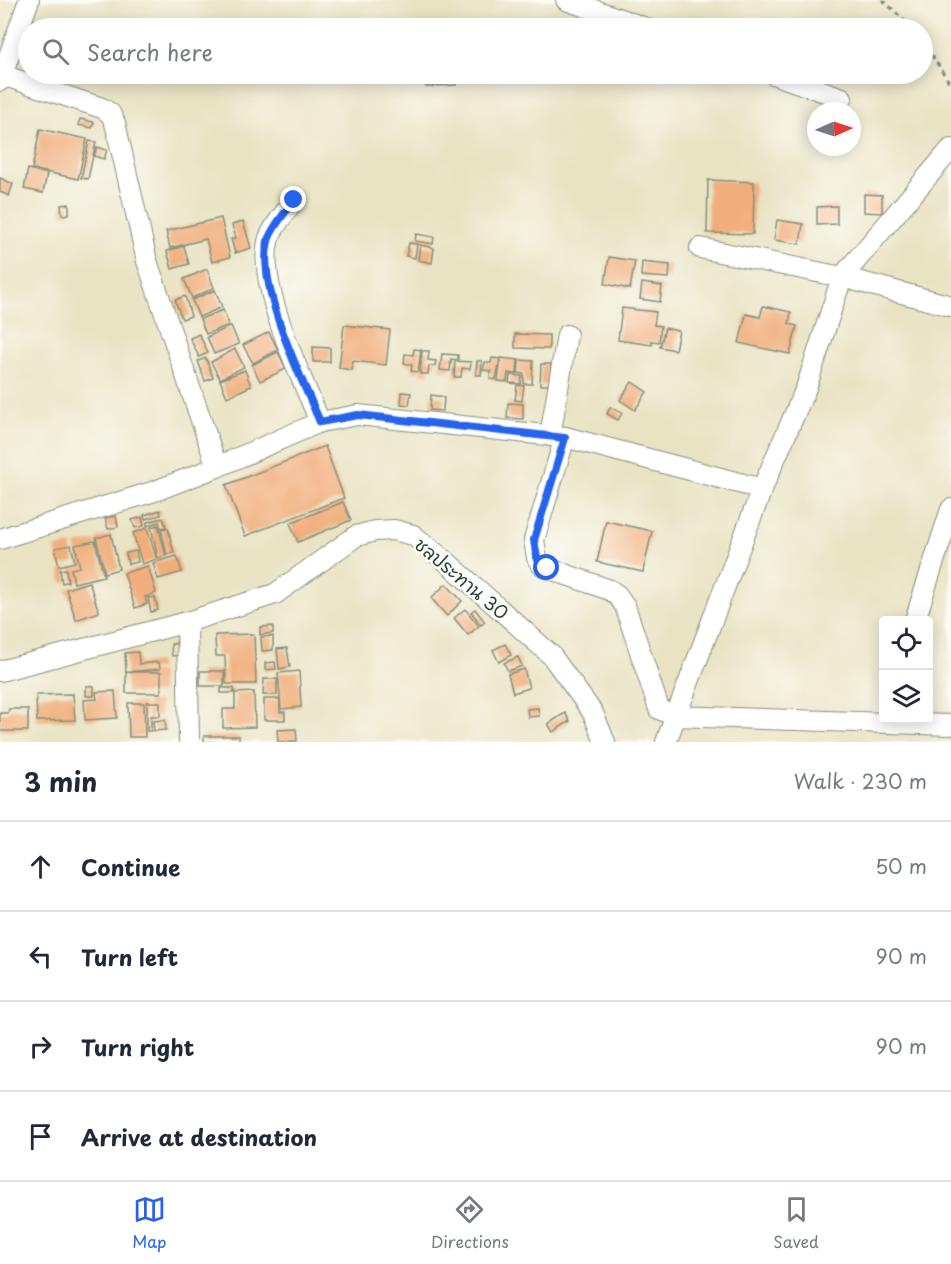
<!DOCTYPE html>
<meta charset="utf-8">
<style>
:root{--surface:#fff;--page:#f2f2f3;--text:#1f2937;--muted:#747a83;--line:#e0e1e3;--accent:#2563eb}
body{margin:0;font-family:"Playpen Sans","Playpen Sans Thai",sans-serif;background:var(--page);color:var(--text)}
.controls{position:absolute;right:18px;bottom:18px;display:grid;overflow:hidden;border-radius:6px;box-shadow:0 3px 15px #0003}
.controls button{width:54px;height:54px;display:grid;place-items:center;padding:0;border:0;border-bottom:2px solid var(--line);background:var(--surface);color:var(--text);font:30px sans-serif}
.compass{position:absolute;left:807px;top:102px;width:54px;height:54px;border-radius:50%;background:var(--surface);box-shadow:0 3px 15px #0003;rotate:87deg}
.stop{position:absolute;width:18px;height:18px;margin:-14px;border:4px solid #2563eb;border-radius:50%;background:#fff}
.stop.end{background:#2563eb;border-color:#fff;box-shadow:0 2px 6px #0008}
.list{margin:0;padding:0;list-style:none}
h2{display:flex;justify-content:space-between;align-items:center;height:78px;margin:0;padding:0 24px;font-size:26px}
h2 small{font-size:20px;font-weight:400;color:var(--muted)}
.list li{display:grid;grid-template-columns:39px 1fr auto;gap:18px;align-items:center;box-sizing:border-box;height:90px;padding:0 24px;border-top:2px solid var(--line)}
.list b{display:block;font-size:22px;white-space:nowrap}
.list em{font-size:20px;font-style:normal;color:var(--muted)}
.icon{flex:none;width:33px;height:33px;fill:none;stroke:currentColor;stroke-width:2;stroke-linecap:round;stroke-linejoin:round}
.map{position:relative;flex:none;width:951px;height:742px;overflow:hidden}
.search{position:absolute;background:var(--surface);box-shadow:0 3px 15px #0003;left:18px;right:18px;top:18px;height:66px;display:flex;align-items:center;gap:15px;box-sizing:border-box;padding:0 21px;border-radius:33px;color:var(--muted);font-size:22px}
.sheet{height:438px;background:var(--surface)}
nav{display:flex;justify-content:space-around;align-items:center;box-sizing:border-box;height:84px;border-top:2px solid var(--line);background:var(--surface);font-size:16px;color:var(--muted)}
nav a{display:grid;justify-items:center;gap:3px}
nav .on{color:var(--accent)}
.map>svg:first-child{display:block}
.building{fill:#f1ae7b}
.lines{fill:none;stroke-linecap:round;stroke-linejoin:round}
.minor-casing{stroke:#84907c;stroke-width:22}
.path{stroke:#84907c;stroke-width:3;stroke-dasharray:4.5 4.5;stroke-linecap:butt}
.minor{stroke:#fff;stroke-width:20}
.route{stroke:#2563eb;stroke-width:8}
.labels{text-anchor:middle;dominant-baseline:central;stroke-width:5;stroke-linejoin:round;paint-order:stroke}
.street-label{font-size:18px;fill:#1f3d34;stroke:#fdfcf7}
</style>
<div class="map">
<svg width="951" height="742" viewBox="0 0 951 742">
<rect width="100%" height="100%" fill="#fdfcf7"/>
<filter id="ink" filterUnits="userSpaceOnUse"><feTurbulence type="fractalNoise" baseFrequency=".0167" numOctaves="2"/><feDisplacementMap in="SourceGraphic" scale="12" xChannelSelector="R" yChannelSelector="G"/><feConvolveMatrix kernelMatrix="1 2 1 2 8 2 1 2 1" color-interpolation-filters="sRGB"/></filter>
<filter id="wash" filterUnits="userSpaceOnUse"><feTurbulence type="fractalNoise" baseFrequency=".008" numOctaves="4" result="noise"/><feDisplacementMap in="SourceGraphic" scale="24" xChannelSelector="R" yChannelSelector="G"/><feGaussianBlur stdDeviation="1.35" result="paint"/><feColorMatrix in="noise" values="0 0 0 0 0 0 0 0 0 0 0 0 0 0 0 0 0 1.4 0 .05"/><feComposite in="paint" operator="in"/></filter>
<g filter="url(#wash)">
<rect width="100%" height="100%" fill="#e9e3c3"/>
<g id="blocks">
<g class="building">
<polygon points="425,74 432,74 433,87 426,87"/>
<polygon points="435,74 455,74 456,85 435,86"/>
<polygon points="80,119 94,122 92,128 78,125"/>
<polygon points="40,129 87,139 78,179 32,169"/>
<polygon points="89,141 96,142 88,179 81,178"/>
<polygon points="97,147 107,150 104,159 94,156"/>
<polygon points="28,169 47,174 43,193 24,189"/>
<polygon points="0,178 13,184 9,196 0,192"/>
<polygon points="708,180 754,182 753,234 707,233"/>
<polygon points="864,194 882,195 882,213 864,212"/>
<polygon points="69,204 69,214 62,215 61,205"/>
<polygon points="837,206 837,224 817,225 817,207"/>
<polygon points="221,218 230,257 212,262 206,239 170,248 166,231"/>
<polygon points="777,220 803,224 800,244 774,240"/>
<polygon points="243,221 251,248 235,253 231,239 236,238 232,225"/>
<polygon points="416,234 434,237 433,244 415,241"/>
<polygon points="409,243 417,244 415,258 406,256"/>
<polygon points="420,245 434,248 432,263 418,260"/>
<polygon points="184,246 189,264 172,269 167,251"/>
<polygon points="609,257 635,261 630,289 605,284"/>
<polygon points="642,262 670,265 669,278 641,276"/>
<polygon points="207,269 214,288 192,298 184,279"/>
<polygon points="642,283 662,286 660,302 640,299"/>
<polygon points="215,290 222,307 199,317 192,300"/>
<polygon points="185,296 191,316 182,319 175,300"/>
<polygon points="763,306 791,312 789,324 797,326 790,354 739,343 746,314 760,317"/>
<polygon points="622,308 656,312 654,325 661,326 659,342 652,341 652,345 618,340"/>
<polygon points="223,310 229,325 206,334 200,319"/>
<polygon points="344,325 390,330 386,365 353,361 352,370 339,368"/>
<polygon points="231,326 239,344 214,354 207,337"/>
<polygon points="665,328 679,331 675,350 660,347"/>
<polygon points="269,332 278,350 253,363 243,345"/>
<polygon points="199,334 208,353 199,357 190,338"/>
<polygon points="515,334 549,335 549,349 515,348"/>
<polygon points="313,347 330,348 330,362 313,362"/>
<polygon points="235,349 244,367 220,379 211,362"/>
<polygon points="414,349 421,350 418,372 411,371 412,365 404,363 405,354 413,355"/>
<polygon points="422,351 429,351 428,360 436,361 435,366 429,366 428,374 420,374"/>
<polygon points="278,352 286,369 260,381 252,365"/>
<polygon points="442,354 458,355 458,360 451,359 450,371 440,370"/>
<polygon points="206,358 213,378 205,381 198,361"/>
<polygon points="492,358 500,359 496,380 490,379 491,371 483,370 485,362 491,363"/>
<polygon points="501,358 518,360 517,374 508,373 507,382 498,381"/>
<polygon points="519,360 533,361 532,384 524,384 524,374 518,373"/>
<polygon points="455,361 471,362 470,369 462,368 461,377 454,377"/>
<polygon points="477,361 482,361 481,375 476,375"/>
<polygon points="541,364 551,364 551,385 540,385"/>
<polygon points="245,370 251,386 227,397 220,380"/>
<polygon points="510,375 522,376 521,384 509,383"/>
<polygon points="632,382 647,392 635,410 620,400"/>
<polygon points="517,385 524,386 522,401 515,400"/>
<polygon points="402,392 411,393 409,405 401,404"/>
<polygon points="431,395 444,397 443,411 430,410"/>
<polygon points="508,403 523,404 523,419 507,418"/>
<polygon points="610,407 622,413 618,420 607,414"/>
<polygon points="325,446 344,498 245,536 226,485"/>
<polygon points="343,502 351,520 298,542 290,523"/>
<polygon points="160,510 161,515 145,519 144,515"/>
<polygon points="116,516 118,527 108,529 105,518"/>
<polygon points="142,517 144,526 135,528 132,520"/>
<polygon points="163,518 166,527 161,528 159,522 147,526 147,522"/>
<polygon points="606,521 652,531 643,572 597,562"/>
<polygon points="158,525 166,556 158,558 151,527"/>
<polygon points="147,528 157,559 142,564 133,533"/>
<polygon points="168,528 174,553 167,554 161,529"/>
<polygon points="111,534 119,569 105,573 96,538"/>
<polygon points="95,541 104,576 74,583 71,569 80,567 75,545"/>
<polygon points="71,545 75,562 59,566 55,548"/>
<polygon points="136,551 138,562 128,564 126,553"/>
<polygon points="177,556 182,572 158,579 153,563"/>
<polygon points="148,566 156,593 145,597 147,604 135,608 124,573"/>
<polygon points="66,569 68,582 62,583 60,570"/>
<polygon points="89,582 99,612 76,620 66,589"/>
<polygon points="446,584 462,601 447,616 431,598"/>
<polygon points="155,597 158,610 151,612 148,598"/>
<polygon points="465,609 479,626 468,635 454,618"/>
<polygon points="475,609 485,622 481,625 471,612"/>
<polygon points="273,626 273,633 260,635 260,627"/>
<polygon points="254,634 256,684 226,684 225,656 216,656 215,635"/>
<polygon points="273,636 273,650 262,651 261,637"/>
<polygon points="183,643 184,655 172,656 171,644"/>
<polygon points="505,644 511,655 499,662 493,650"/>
<polygon points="287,648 290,667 279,669 277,649"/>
<polygon points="138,652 139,664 159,662 160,669 126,672 125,653"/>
<polygon points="518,657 522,666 508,671 504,663"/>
<polygon points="275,662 276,669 265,670 265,663"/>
<polygon points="524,669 529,688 513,693 508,674"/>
<rect x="200" y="671" width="24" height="15"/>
<polygon points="299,671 301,707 281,709 278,673"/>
<rect x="126" y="672" width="35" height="21"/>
<polygon points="264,679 277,679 277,695 263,695"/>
<rect x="86" y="686" width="8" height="10"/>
<rect x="221" y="688" width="13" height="5"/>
<polygon points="115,691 117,718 85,720 84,700 97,699 96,692"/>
<polygon points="254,692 255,727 223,728 223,709 235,709 235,693"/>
<polygon points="73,694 75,720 37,721 36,695"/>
<polygon points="264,699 280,699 280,712 285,712 285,720 264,720"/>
<polygon points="147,702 160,702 160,716 151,716 151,731 147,731"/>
<polygon points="128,703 144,703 145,737 129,737"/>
<polygon points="538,708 539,716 528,717 527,709"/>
<polygon points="9,709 28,709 28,731 0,731 0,713 8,713"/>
<polygon points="565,713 570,721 553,732 548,724"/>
<polygon points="165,720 166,730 154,731 153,721"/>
<polygon points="296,729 297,741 278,742 277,730"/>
<rect x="204" y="736" width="35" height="6"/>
</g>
</g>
</g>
<g filter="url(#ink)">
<use href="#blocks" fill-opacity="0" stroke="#84907c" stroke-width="1.5"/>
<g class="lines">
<g class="minor-casing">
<g id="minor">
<polyline points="566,0 646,28"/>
<polyline points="773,74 842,98"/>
<polyline points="2,75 102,108 110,113 115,123 147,261 217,467"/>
<polyline points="0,81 29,0"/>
<path d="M294,200C286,212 274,225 269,238C255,283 302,378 320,422"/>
<polyline points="700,248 842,277 951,306"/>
<polyline points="550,436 567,335"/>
<polyline points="565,437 534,540 537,558 541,564 547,568 610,590 617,595 625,606 659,709 674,716 951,725"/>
<polyline points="0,539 155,491 217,467 320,422 358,415 565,437 762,489"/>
<polyline points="915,620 951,509"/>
<polyline points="187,622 189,742"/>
<polyline points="0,671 187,622 275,594 356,536 375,531 394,530 413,535 448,563 551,655 593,713 605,742"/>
<polyline points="666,742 762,489 806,388 842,277 951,149"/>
</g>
</g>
<g class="path">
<polyline points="883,0 912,28"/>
<polyline points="922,40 951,85"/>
</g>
<use href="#minor" class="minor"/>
</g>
</g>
<g class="lines" filter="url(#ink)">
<path class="route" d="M294,200C286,212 274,225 269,238C254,283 302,379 320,422L358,415L565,438L534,540L537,558L541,564L547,568"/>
</g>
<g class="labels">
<g class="street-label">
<text transform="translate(462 578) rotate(40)">ชลประทาน 30</text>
</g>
</g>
</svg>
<div class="controls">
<button><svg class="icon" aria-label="locate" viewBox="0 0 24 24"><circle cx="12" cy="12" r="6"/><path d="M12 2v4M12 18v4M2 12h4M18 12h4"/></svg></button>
<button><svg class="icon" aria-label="layers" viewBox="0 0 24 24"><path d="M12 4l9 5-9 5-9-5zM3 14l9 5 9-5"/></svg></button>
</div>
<svg class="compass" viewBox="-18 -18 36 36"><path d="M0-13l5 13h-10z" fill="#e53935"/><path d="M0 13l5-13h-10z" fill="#747a83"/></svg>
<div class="stop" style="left:547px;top:568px"></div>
<div class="stop end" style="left:294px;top:200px"></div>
<div class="search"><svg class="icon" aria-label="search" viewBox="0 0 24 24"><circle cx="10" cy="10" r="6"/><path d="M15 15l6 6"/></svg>Search here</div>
</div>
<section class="sheet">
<h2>3 min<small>Walk · 230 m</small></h2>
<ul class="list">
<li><svg class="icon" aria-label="ahead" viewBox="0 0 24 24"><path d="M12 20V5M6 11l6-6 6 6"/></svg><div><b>Continue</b></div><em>50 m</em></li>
<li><svg class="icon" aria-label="left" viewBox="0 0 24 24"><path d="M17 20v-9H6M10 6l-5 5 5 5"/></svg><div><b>Turn left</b></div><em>90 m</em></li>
<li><svg class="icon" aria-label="right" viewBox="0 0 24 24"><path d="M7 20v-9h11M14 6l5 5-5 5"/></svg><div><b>Turn right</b></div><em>90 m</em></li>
<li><svg class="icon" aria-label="arrive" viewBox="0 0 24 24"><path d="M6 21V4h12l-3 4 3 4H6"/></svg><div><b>Arrive at destination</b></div></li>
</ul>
</section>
<nav>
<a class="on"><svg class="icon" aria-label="map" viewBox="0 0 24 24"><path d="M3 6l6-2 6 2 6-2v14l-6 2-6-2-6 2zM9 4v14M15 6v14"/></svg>Map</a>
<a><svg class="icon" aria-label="directions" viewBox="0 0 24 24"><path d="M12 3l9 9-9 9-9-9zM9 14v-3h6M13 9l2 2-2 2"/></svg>Directions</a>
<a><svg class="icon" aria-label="saved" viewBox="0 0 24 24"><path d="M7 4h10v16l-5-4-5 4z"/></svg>Saved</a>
</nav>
